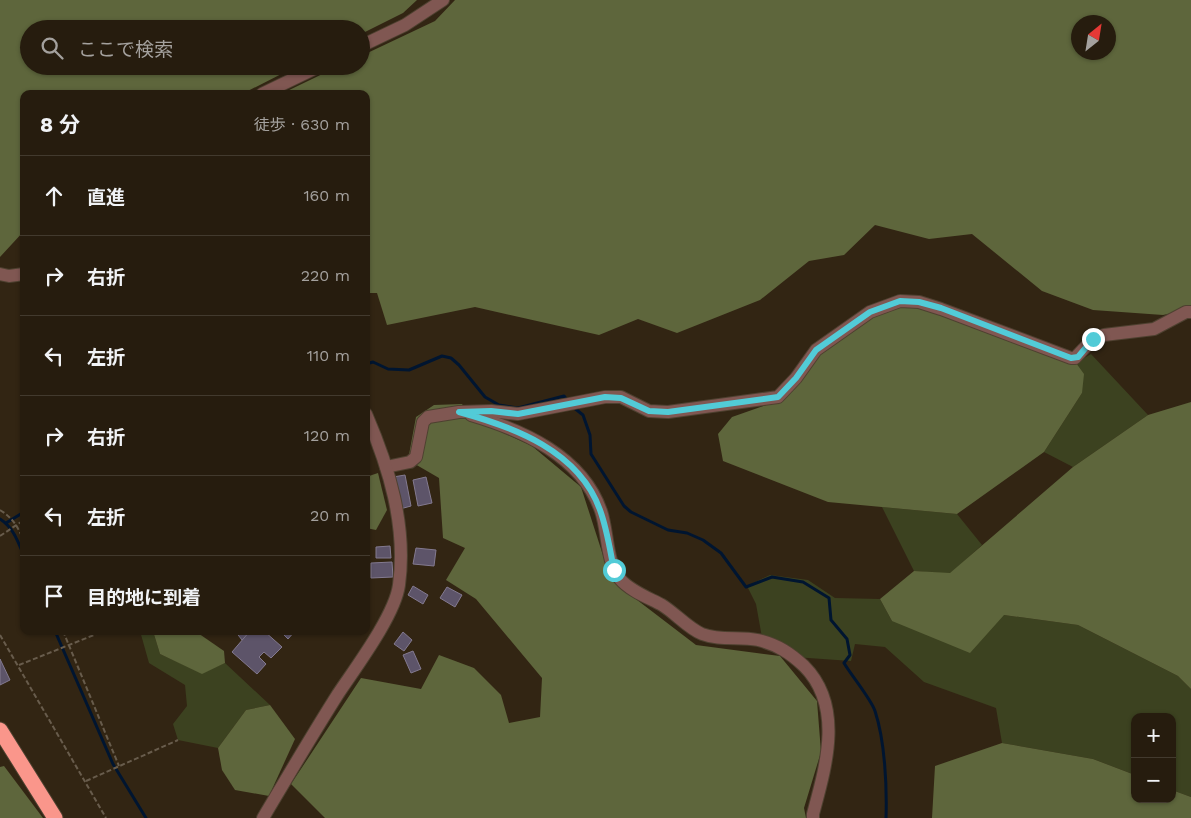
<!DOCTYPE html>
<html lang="ja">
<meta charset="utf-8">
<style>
:root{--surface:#261c0e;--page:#2e2517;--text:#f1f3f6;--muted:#a4a19e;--line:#423a2e}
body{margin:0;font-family:"Work Sans","Noto Sans JP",sans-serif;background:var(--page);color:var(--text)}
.controls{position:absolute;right:15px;bottom:15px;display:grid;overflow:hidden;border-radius:10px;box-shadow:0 1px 4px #0004}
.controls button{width:45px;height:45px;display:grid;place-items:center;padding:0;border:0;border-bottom:1px solid var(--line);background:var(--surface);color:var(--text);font:25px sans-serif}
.compass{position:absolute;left:1071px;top:15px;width:45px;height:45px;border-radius:50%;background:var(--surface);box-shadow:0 1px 4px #0004;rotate:30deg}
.stop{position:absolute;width:15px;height:15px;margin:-11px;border:4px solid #52cbd7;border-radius:50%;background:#fff}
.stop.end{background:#52cbd7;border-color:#fff;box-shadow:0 1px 5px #0008}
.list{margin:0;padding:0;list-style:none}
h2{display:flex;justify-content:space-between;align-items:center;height:65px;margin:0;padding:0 20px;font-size:21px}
h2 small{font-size:16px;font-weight:400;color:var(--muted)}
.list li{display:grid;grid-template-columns:32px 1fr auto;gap:15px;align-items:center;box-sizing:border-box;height:80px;padding:0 20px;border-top:1px solid var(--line)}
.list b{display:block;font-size:19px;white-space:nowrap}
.list em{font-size:16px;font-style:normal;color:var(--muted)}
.icon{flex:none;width:28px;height:28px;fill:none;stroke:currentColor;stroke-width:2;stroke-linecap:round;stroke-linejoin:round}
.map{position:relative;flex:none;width:1191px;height:818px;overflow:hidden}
.search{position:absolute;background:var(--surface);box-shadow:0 1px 4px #0004;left:20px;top:20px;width:350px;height:55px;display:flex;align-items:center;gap:12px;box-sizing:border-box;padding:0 18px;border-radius:28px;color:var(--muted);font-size:19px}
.panel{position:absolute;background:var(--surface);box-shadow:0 1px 4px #0004;left:20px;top:90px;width:350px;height:545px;border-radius:10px}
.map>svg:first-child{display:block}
.green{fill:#3c4220}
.forest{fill:#5e663c;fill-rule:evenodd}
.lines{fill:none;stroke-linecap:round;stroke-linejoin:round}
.stream{stroke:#001530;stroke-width:3}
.building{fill:#5d5469;stroke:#837a90}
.minor-casing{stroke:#4e4130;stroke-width:14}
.highway-casing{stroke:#4e4130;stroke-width:17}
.path{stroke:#685c4c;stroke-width:2;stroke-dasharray:5 2.5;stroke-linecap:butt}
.minor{stroke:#805752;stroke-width:12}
.highway{stroke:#fa968b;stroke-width:15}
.route{stroke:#52cbd7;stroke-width:6}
</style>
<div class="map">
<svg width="1191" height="818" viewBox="0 0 1191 818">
<rect width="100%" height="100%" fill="#322513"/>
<g class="green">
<polygon points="1091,354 1148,415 1073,467 1044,452 1082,393 1076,363"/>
<polygon points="882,507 957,514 982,545 950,574 914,571"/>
<polygon points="770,575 808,580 835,598 880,599 892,621 1004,615 1078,625 1178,676 1191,689 1191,797 1172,790 1172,717 1135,717 1135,775 1093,759 1002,743 996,708 924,682 885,647 855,644 851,661 780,656 763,643 756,604 747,586"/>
<polygon points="140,631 153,631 160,654 202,673 225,663 270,705 246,710 218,748 178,740 173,724 187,706 185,685 149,663"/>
</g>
<g class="forest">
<polygon points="0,0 417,0 403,13 361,34 361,29 29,29 29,66 297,66 242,94 24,94 24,231 0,257"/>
<path d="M455,0H1191V309L1163,315L1093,310L1042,291L972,234L929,239L875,225L844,255L809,261L760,300L677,333L638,319L599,335L475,307L387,325L377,293H366V94H281L339,66H361V56L435,21ZM1078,22H1108V52H1078Z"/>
<polygon points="902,303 942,311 1076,363 1084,374 1082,393 1044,452 957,514 828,502 723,461 718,434 732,417 783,399 817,354 872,315"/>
<polygon points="1191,402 1191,689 1178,676 1078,625 1004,615 970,653 892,621 880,599 914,571 950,573 1073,467 1148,415"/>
<polygon points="462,404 471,418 532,446 581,487 611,580 696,645 780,656 817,701 821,752 804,808 806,818 325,818 291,784 361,678 421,689 439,655 474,668 501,695 509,723 540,717 542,678 476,599 446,580 465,548 443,538 439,478 408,460 416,417 434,405"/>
<polygon points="378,473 387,510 376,530 366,528 366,477"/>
<polygon points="153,631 195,631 224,651 225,663 202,674 160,654"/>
<polygon points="270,705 295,739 269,796 235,790 222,770 218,748 246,710"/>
<polygon points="1002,743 1093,759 1135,775 1135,799 1172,799 1172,790 1191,797 1191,818 932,818 935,766"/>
<polygon points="4,766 43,818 0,818 0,767"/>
</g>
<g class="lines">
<g class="stream">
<polyline points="366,364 373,362 388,369 409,370 442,356 451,358 459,365 485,397 499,405 518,408 564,396 567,400"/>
<path d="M573,407L583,415L590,435L591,454L624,506L631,512L668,530L687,533L703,540L721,553L746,587L772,577L803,582L829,598L831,620L847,639L850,655L844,663C851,675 871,699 875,711C885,741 887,787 886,818"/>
<path d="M0,519C14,528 18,542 24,556"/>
<polyline points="6,523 24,512"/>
<polyline points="55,631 113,764 146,818"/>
</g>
</g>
<g class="building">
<polygon points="405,475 411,506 400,509 393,477"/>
<polygon points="426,477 432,503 418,506 413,480"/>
<polygon points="390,546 391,558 376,558 376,547"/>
<polygon points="416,548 436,550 434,566 413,564"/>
<polygon points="392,562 393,577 371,578 371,563"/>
<polygon points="413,586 428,595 423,604 408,595"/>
<polygon points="447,587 462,595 455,607 440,598"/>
<polygon points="235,631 243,631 247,635 242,640"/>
<polygon points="250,631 264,631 282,647 271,658 264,652 259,657 266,664 257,674 232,652"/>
<polygon points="280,631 295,631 288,639"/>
<polygon points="403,632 412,640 404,651 394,644"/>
<polygon points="413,651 421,669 411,673 403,655"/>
<polygon points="0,659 10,680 0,685"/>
</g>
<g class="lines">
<g class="minor-casing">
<g id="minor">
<polyline points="361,46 405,25 443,0"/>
<polyline points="262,94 320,66"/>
<polyline points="0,274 9,276 24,274"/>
<path d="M471,415C522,430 582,456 601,511C608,531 606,562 620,579C630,591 649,598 662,605C675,613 689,629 702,634C720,641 740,636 758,640C778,645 790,653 804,666C844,706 826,766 813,814V818"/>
<polyline points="386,467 410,462 416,457 423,422 428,417 459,412 491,411 518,414 605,397 621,397 649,411 668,412 778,397 796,378 816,350 870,312 900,301 919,302 941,309 1071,358 1075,358 1093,339 1104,335 1154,329 1186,312 1191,312"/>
<path d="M263,818C288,776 312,735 338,694C356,667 395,615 399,585C407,526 389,467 366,414"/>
</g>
</g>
<g class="highway-casing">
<polyline id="highway" points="0,730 55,818"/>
</g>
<g class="path">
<path d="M0,510C13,518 18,527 24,541"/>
<polyline points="0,536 24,520"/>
<polyline points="63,631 119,766"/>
<polyline points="0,635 106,818"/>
<polyline points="19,665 104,631"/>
<polyline points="86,781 178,740"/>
</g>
<use href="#minor" class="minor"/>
<use href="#highway" class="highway"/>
</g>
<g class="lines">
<path class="route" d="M614,570C610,550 607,529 600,510C579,451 514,427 459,412L491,411L518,414L605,397L621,398L649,411L668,412L778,397L796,378L816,350L870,312L900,301L919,302L941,308L1071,358L1078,357L1093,339"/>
</g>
</svg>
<div class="controls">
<button>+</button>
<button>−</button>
</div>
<svg class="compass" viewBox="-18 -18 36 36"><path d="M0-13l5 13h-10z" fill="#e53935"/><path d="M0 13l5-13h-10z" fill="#a4a19e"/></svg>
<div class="stop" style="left:614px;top:570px"></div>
<div class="stop end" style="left:1093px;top:339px"></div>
<div class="search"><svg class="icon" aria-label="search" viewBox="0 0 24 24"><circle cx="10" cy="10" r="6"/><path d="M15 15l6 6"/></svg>ここで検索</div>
<section class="panel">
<h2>8 分<small>徒歩 · 630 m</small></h2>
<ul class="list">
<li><svg class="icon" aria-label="ahead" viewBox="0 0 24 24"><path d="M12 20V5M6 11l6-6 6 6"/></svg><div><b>直進</b></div><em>160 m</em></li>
<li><svg class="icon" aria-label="right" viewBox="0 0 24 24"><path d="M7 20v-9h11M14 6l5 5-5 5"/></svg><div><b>右折</b></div><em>220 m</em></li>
<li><svg class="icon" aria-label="left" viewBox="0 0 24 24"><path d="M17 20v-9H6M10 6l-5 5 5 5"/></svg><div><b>左折</b></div><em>110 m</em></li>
<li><svg class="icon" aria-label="right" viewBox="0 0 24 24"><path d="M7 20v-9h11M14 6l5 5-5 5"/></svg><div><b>右折</b></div><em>120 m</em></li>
<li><svg class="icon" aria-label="left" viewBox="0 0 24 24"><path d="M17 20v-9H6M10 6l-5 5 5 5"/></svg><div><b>左折</b></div><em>20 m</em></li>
<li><svg class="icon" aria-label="arrive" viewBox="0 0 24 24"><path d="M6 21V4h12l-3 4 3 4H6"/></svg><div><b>目的地に到着</b></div></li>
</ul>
</section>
</div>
